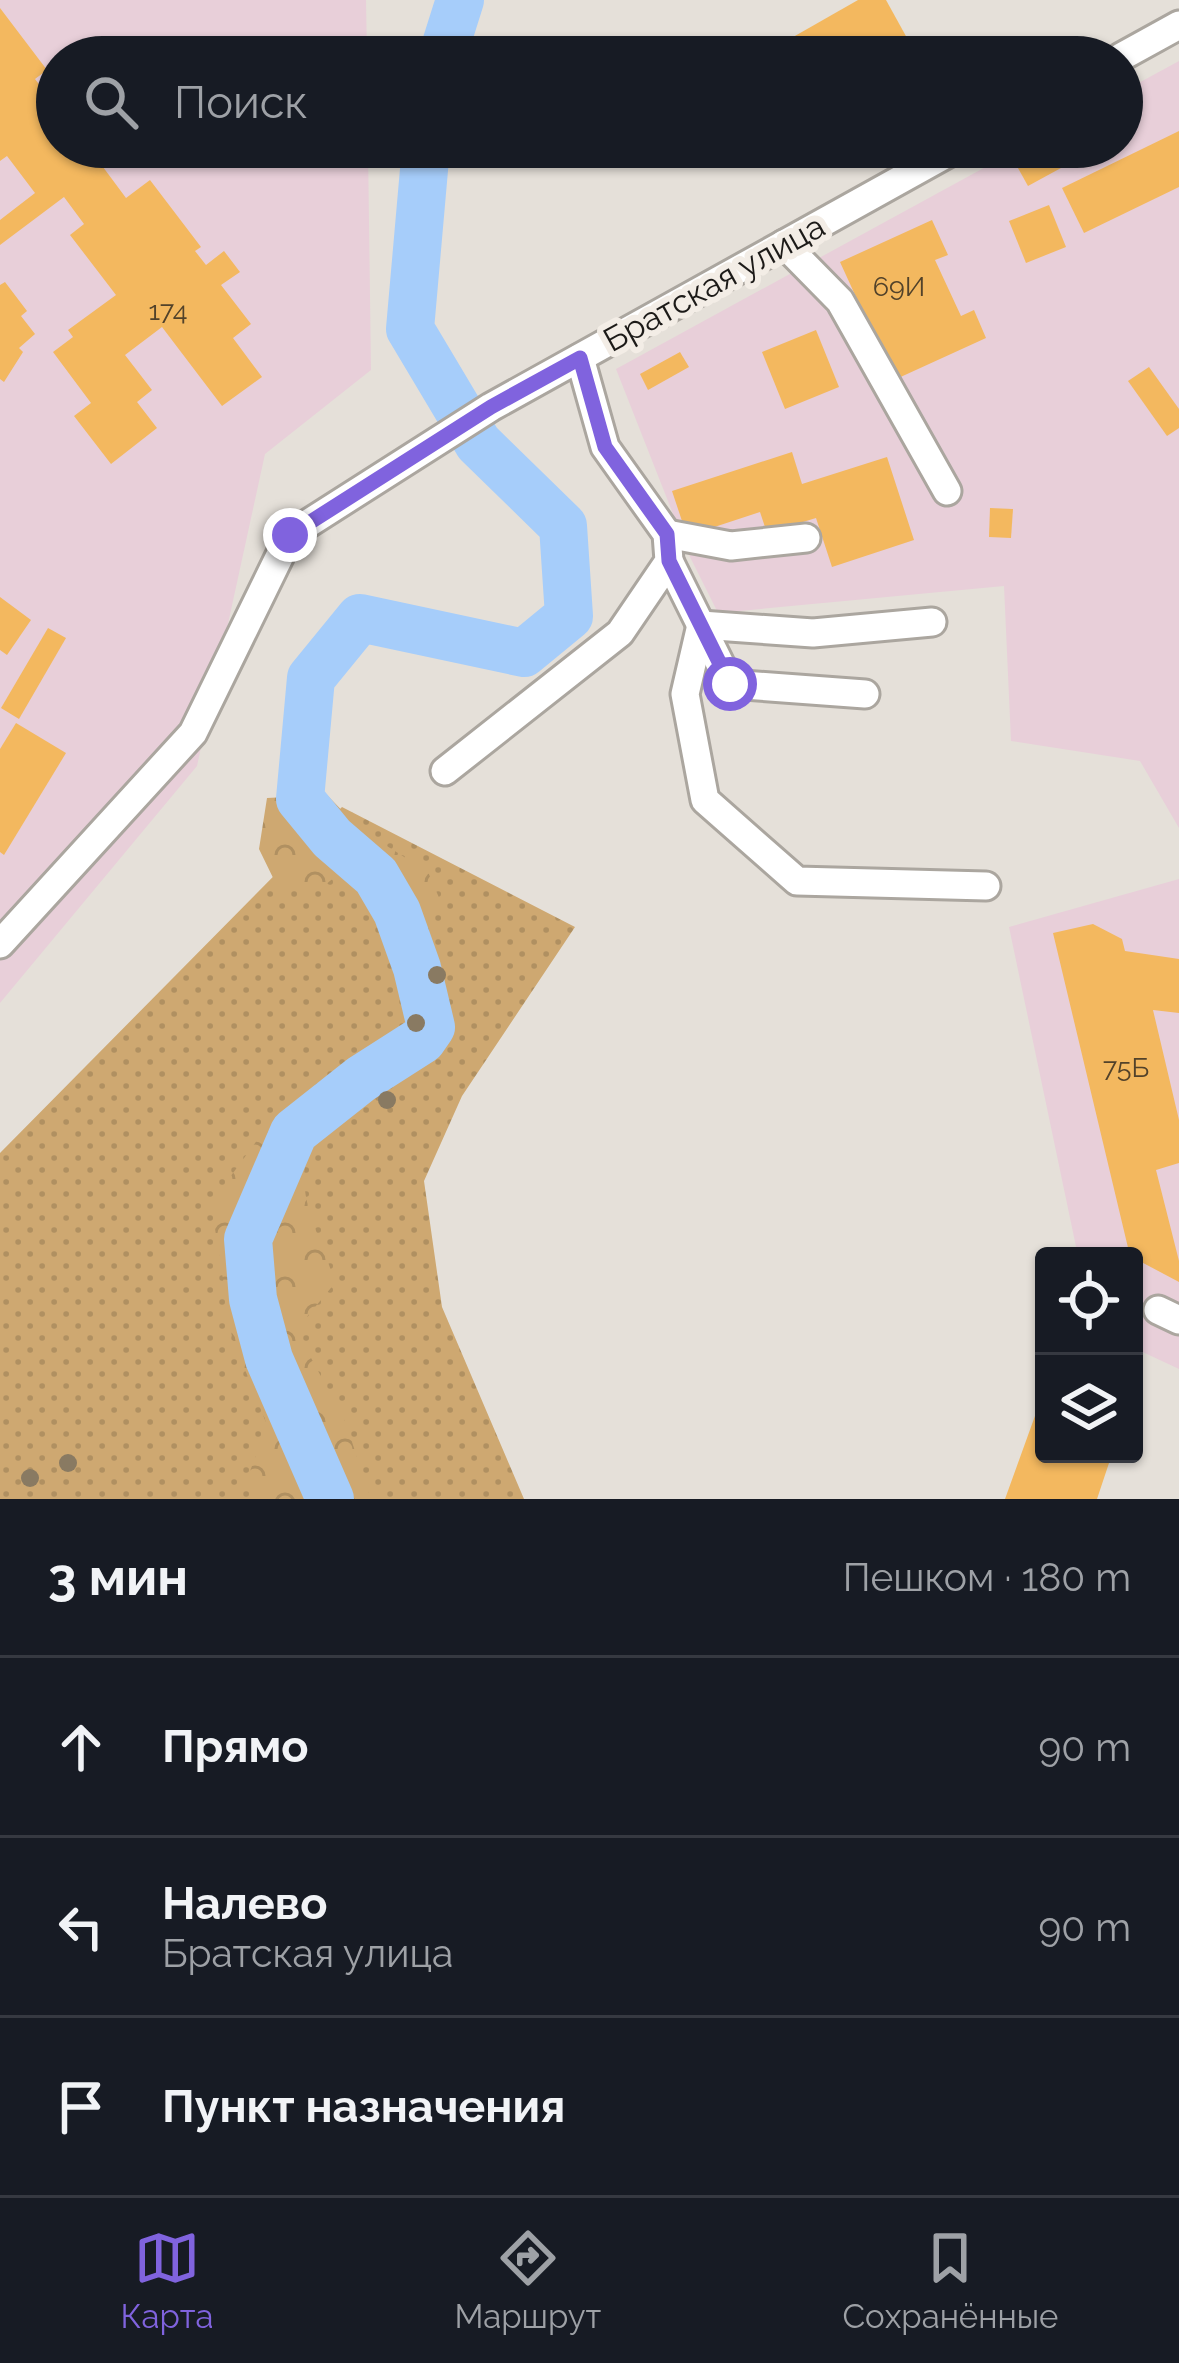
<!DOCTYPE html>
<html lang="ru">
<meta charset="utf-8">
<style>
:root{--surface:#171b24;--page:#242831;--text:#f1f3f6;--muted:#9ea1a6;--line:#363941;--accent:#8063de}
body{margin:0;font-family:Raleway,sans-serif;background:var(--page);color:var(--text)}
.controls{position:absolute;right:36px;bottom:36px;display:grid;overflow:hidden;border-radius:12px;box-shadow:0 3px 9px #0004}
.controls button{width:108px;height:108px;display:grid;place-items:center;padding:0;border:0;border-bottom:3px solid var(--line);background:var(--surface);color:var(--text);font:60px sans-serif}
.stop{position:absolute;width:36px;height:36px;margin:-27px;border:9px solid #8063de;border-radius:50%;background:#fff}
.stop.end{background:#8063de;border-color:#fff;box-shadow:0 3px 12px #0008}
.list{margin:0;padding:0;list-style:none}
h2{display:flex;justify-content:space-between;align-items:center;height:156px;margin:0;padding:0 48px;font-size:51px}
h2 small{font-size:39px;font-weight:400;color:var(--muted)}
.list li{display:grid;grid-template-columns:78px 1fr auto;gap:36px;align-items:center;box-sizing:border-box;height:180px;padding:0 48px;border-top:3px solid var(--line)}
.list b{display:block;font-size:45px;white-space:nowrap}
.list p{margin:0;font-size:39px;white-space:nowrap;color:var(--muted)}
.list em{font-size:39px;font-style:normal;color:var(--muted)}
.icon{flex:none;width:66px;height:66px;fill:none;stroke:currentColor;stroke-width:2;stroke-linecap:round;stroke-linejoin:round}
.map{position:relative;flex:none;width:1179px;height:1499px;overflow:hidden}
.search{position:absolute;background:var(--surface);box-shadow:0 3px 9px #0004;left:36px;right:36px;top:36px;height:132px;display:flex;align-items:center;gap:30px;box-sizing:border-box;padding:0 42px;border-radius:66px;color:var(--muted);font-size:45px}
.sheet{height:696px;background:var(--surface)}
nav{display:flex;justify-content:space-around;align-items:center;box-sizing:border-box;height:168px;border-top:3px solid var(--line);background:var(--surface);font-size:33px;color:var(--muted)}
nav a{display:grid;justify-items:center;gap:6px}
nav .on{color:var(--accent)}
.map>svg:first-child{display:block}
.industrial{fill:#e8cfd9}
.grass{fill:url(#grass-dots)}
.forest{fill:url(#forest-crowns)}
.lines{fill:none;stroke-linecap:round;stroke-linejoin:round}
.river{stroke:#a6cdfa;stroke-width:48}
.building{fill:#f3b85f}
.minor-casing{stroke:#aba69f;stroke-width:33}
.minor{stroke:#fff;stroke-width:27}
.tree{fill:#897a62}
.route{stroke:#8063de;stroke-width:15}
.labels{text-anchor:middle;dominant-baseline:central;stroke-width:12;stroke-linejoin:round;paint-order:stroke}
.number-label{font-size:27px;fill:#52422a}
.street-label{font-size:33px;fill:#1c1a18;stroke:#f3ede6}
</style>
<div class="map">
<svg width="1179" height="1499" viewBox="0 0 1179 1499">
<defs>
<pattern id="grass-dots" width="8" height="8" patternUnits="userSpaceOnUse" patternTransform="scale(3)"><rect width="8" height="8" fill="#cea871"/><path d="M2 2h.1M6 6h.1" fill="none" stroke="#b09061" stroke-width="1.8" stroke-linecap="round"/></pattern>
<pattern id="forest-crowns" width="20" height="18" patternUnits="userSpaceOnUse" patternTransform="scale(3)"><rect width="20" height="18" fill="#cea871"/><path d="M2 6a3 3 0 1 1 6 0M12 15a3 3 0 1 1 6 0" fill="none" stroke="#b09061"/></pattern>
</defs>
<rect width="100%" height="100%" fill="#e5e0d9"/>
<g class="industrial">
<polygon points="0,0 366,0 367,57 57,57 57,147 368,147 371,370 265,454 197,766 0,1003"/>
<polygon points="1179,61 1179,828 1140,761 1011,741 1004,586 718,613 690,557 616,369 1022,147 1122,147 1122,92"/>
<polygon points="1179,879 1179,1369 1134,1348 1134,1256 1078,1256 1009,927"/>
</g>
<polygon class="grass" points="342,807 575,927 462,1096 424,1181 442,1307 524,1499 0,1499 0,1153"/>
<g class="forest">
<polygon points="327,795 360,829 428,872 440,900 422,932 386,928 336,876 319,890 278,888 259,849 267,798"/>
<path d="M296,1114L323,1128C281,1178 320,1230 335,1283L296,1330L345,1421L371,1499H261L249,1474L267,1425L232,1337L211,1203L258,1139Z"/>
</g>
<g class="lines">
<g class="river">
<polyline points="442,57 460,0"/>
<polyline points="330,1499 269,1359 253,1299 248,1239 294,1132 361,1079 422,1040 431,1027 417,968 397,912 376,876 332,838 300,799 311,678 360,618 524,653 569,616 563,526 478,443 410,329 426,147"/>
</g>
</g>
<g class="building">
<polygon points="858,0 886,0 907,38 873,57 758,57"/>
<polygon points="0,8 47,70 35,79 57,108 57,147 87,147 91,152 97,147 120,147 124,152 103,167 126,198 150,180 201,247 195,251 206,265 224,251 240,272 221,285 251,324 233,338 262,377 222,406 162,327 125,355 152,390 137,402 157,428 111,464 74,416 91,403 53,352 73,337 68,330 116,295 70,235 84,224 64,197 0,245 0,220 35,193 7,156 0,161"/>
<polygon points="1179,131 1179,187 1084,233 1062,188"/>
<polygon points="1040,147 1050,147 1061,168 1028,186 1014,161"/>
<polygon points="1049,205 1066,247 1026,263 1009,221"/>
<polygon points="932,220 948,255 935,260 961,316 974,310 986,338 894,380 840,262"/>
<polygon points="5,282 27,311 21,316 35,334 19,348 23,352 4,382 0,379 0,285"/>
<polygon points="816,330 839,387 785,409 762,352"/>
<polygon points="680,352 689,367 648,390 640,374"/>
<polygon points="1149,367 1179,409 1179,428 1167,436 1128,381"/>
<polygon points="792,452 802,484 887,457 914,540 832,567 816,518 767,533 760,512 687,536 672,491"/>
<polygon points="990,508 1013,509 1011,538 989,537"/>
<polygon points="0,597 31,620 7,655 0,650"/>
<polygon points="48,628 66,638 19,719 1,708"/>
<polygon points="16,723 66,753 4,855 0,852 0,749"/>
<polygon points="1093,924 1122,939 1125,951 1179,959 1179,1013 1153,1010 1179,1120 1179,1163 1156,1170 1179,1261 1179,1282 1130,1256 1053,933"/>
<polygon points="1044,1391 1044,1454 1112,1454 1097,1499 1005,1499"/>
</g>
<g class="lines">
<g class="minor-casing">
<g id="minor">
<polyline points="1121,57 1179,25"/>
<polyline points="784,244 840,301 947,491"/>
<polyline points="667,534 731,546 806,538"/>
<polyline points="669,561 730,684 865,694"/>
<polyline points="932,622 813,633 701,625 685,694 705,800 797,881 986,886"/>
<polyline points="445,771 620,633 669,561 667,534 605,447 580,358"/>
<polyline points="0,944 193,733 290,535 491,407 959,147"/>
<polyline points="1158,1310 1179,1320"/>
</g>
</g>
<use href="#minor" class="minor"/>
</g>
<g class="tree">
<circle cx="437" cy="975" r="9"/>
<circle cx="416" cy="1023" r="9"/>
<circle cx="387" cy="1100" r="9"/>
<circle cx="68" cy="1463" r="9"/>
<circle cx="30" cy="1478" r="9"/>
</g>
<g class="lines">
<polyline class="route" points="290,535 491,407 580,358 605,447 667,534 669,561 730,684"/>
</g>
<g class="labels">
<g class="number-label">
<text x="899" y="286">69И</text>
<text x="168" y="310">174</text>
<text x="1126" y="1067">75Б</text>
</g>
<g class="street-label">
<text transform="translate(714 283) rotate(-29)">Братская улица</text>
</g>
</g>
</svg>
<div class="controls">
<button><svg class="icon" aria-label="locate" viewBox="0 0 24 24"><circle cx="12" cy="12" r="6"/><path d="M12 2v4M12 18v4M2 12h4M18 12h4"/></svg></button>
<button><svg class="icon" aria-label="layers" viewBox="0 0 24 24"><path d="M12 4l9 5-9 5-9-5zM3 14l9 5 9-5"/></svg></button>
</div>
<div class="stop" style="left:730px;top:684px"></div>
<div class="stop end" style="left:290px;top:535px"></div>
<div class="search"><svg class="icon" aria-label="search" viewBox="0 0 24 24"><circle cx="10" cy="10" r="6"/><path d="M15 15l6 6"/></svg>Поиск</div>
</div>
<section class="sheet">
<h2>3 мин<small>Пешком · 180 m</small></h2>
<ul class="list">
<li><svg class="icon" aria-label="ahead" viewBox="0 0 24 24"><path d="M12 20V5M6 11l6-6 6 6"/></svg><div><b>Прямо</b></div><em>90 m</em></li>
<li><svg class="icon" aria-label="left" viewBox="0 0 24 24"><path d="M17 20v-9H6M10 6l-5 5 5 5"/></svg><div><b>Налево</b><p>Братская улица</p></div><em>90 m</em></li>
<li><svg class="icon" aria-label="arrive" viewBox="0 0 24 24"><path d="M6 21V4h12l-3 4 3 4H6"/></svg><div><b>Пункт назначения</b></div></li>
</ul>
</section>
<nav>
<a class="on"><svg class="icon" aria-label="map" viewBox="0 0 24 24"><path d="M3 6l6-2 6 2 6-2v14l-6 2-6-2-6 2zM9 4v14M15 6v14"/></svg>Карта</a>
<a><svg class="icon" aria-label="directions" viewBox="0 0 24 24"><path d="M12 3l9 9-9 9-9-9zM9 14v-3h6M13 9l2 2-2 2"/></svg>Маршрут</a>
<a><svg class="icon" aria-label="saved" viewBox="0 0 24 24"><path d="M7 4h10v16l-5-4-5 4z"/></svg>Сохранённые</a>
</nav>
